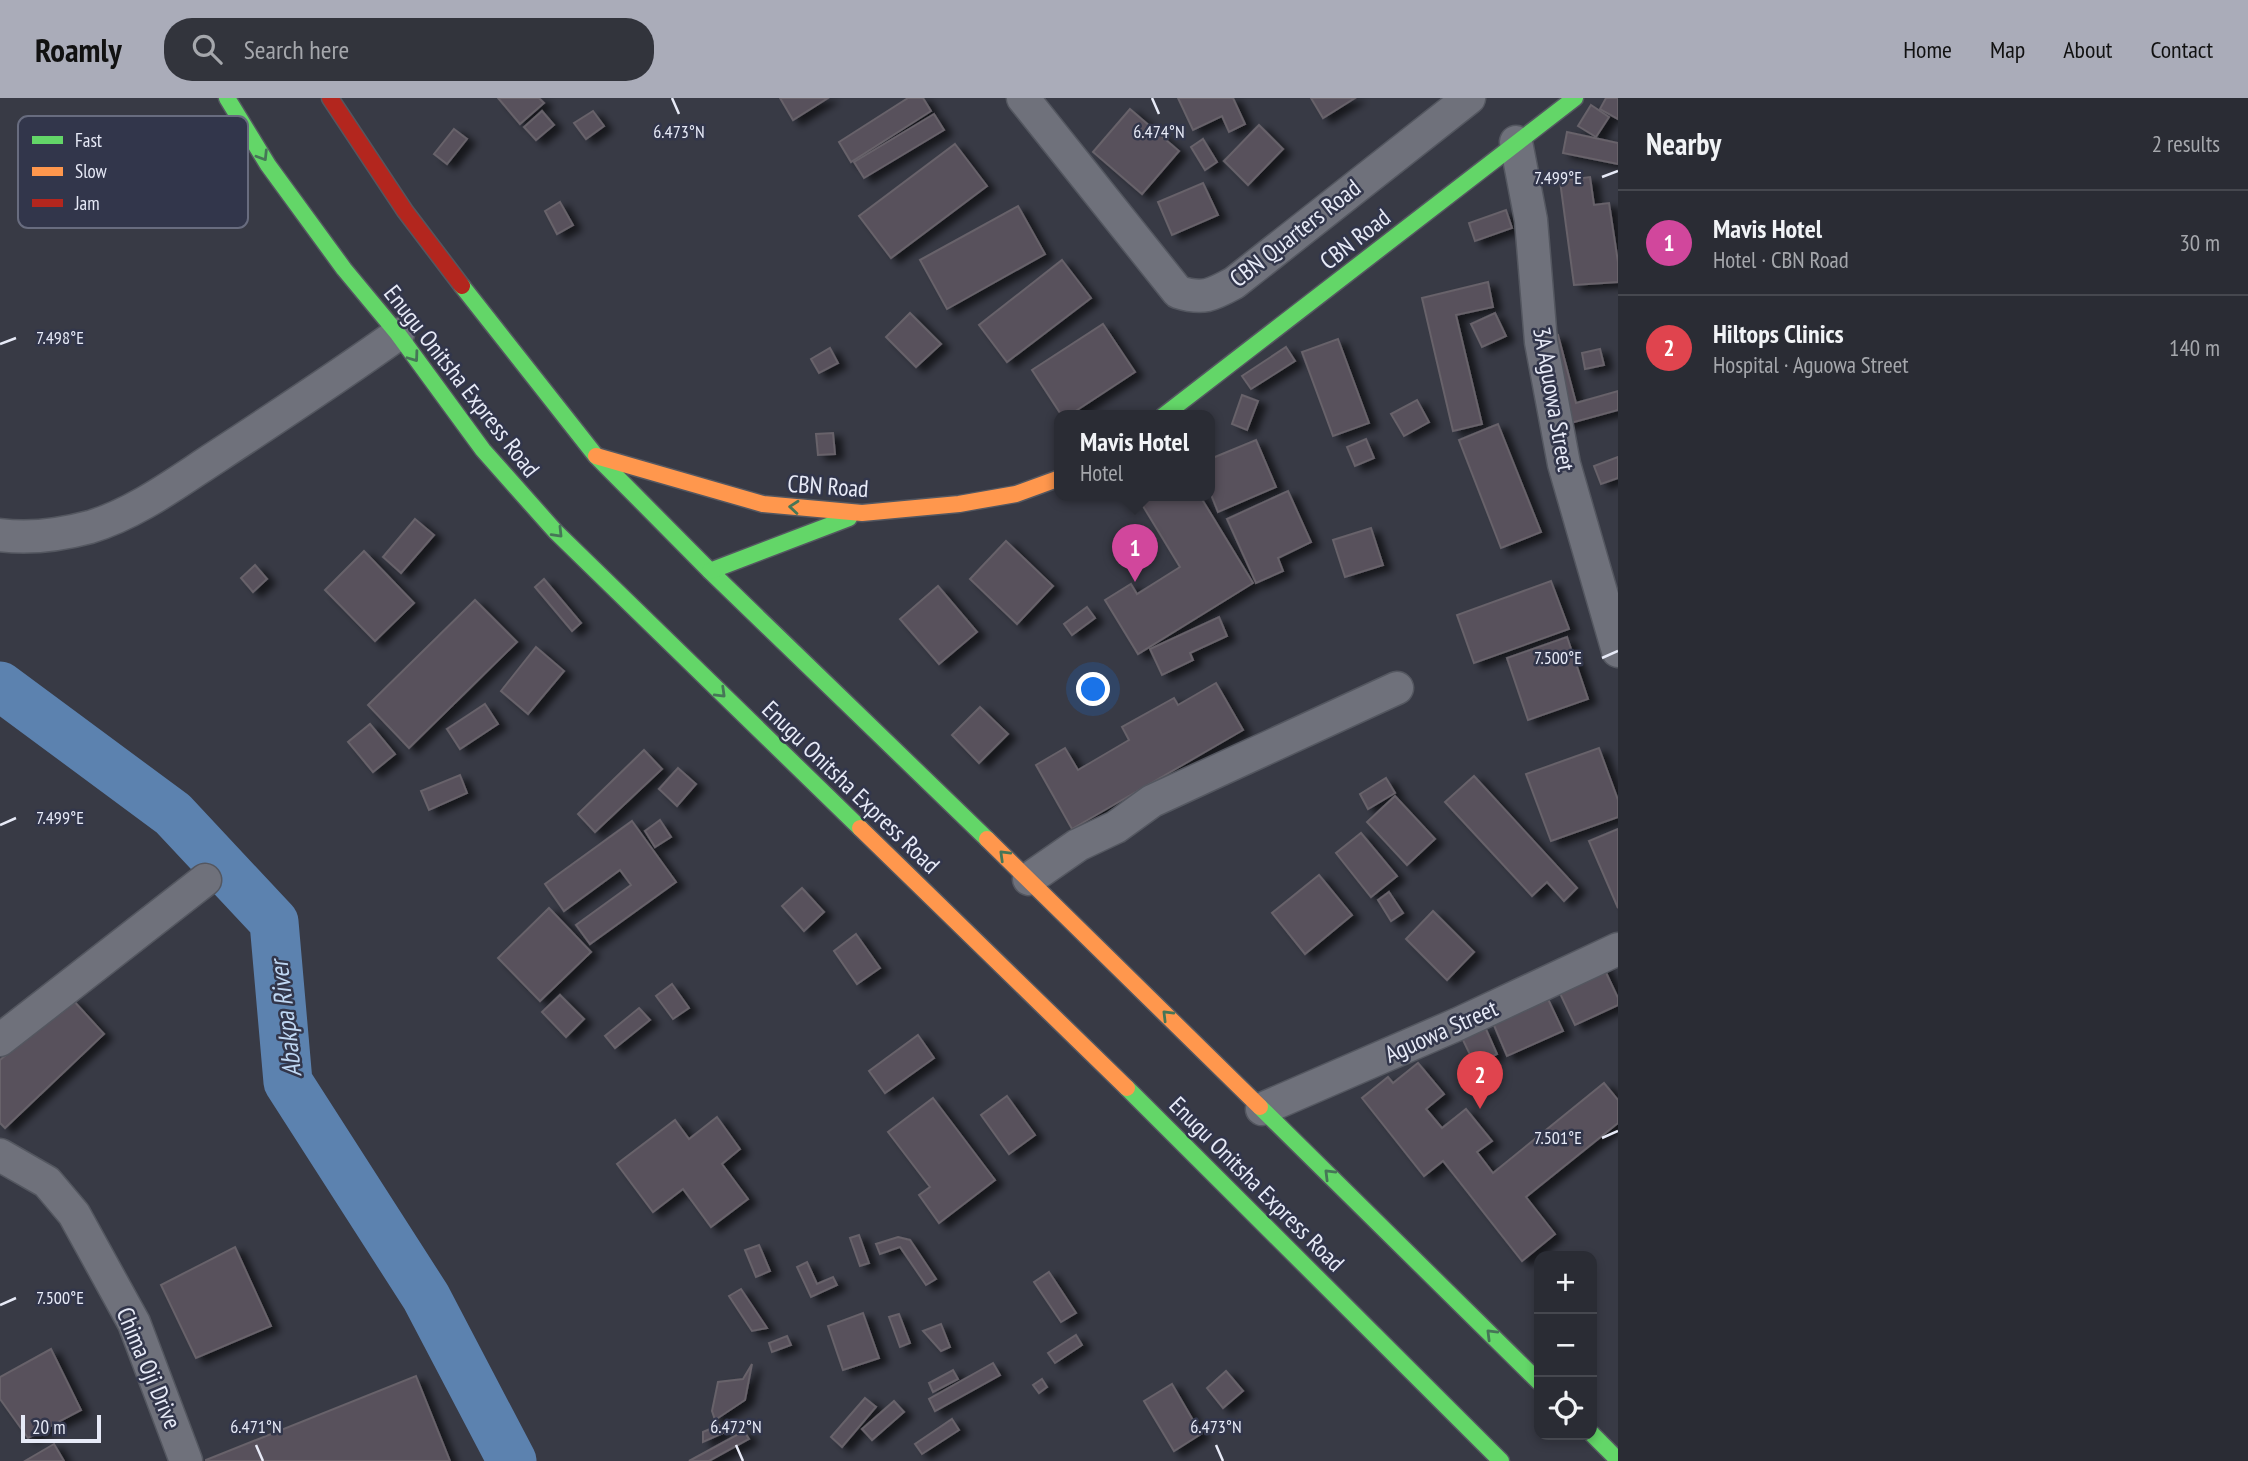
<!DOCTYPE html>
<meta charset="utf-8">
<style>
:root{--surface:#2a2c34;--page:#32343c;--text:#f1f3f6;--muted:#a5a7ac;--line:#46484f;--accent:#aaacb9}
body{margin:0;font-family:"PT Sans Narrow",sans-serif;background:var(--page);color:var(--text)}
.controls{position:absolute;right:21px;bottom:21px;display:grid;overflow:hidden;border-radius:14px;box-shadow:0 4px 10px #0003}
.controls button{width:63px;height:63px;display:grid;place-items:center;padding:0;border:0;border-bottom:2px solid var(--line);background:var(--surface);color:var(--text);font:35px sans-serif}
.scale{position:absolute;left:21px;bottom:18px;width:80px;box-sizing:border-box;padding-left:7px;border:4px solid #e7eaf7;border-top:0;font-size:19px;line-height:24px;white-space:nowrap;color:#e7eaf7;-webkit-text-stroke:5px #32364b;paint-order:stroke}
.you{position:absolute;left:1094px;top:592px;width:24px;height:24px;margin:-18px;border:5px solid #fff;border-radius:50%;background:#1a73e8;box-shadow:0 0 0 10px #1a73e833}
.badge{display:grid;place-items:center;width:46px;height:46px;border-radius:50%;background:var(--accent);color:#fff;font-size:23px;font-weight:700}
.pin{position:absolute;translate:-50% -58px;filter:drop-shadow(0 2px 4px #0008)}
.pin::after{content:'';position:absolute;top:37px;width:24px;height:21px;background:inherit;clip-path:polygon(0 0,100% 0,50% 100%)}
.popup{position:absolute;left:1054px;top:312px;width:161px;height:91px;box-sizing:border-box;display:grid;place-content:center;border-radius:14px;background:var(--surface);filter:drop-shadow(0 2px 5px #0005);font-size:23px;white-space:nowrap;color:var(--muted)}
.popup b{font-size:26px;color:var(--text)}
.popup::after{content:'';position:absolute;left:50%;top:100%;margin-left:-14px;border:14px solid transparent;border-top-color:var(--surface)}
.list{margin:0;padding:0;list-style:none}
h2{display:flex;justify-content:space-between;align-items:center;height:91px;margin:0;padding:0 28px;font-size:30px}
h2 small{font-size:23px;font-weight:400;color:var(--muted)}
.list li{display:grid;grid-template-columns:46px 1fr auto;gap:21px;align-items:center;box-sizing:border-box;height:105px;padding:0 28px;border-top:2px solid var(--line)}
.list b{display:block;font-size:26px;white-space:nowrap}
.list p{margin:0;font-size:23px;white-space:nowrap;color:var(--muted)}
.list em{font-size:23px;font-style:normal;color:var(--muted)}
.icon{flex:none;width:38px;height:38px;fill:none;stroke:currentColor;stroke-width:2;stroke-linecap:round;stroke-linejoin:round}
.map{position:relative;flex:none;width:1618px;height:1363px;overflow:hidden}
header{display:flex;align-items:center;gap:42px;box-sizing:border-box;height:98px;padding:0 35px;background:var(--accent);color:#111}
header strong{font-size:33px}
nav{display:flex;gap:38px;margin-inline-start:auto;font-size:24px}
.search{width:490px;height:63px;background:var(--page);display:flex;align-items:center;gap:18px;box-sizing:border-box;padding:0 24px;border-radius:28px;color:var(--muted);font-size:26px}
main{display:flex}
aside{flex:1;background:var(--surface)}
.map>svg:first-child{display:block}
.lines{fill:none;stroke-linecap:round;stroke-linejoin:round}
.river{stroke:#5c82af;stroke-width:49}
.building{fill:#59515b;stroke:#67626a;stroke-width:2;filter:url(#shadow)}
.street-casing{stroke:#545760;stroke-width:35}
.fast-casing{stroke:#545760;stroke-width:19}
.slow-casing{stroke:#545760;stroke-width:19}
.jam-casing{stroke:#545760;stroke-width:19}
.street{stroke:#6f717b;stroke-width:32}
.fast{stroke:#63d668;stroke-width:16}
.slow{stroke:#ff974d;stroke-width:16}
.jam{stroke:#b3261e;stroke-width:16}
.oneway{stroke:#467657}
.ticks{fill:none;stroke:#e7eaf7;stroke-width:2.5}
.labels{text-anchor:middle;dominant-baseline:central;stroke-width:5;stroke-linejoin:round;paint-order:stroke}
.street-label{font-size:24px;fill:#e7eaf7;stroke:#32364b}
.water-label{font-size:26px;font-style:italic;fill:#bfd7f3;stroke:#32364b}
.key{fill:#32364b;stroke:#686c7f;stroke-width:2}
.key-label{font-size:19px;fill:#e7eaf7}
.ticks-label{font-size:18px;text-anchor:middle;fill:#e7eaf7;stroke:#32364b;stroke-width:5;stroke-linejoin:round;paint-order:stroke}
</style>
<header>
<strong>Roamly</strong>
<div class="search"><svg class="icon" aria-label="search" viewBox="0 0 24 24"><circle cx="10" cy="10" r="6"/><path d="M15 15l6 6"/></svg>Search here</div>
<nav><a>Home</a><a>Map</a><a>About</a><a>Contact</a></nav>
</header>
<main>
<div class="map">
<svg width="1618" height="1363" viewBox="0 0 1618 1363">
<defs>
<filter id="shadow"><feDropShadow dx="8" dy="4.5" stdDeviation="3.5" flood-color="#0009"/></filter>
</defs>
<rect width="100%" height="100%" fill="#383a45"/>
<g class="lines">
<polyline class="river" points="0,588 173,716 274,824 288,984 426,1199 512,1363"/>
</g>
<g class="building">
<polygon points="498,0 539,0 544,5 520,26"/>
<polygon points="780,0 828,0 793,22"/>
<polygon points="908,0 923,0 931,13 851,64 839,44"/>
<polygon points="1178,0 1233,0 1245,26 1229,34 1222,18 1193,32"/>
<polygon points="1311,0 1355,0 1323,20"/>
<polygon points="1606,0 1618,0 1618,21 1600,11"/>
<polygon points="1591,7 1609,19 1596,39 1578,28"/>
<polygon points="1130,11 1179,53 1142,96 1093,54"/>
<polygon points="542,13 554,27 536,42 524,29"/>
<polygon points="593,13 604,28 586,41 574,25"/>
<polygon points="934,16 944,32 864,80 854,64"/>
<polygon points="1259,27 1283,51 1248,87 1224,63"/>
<polygon points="454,31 467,41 447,66 434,56"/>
<polygon points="1567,34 1618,45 1618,66 1563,55"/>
<polygon points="1203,41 1217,64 1205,72 1191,49"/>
<polygon points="955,46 987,88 891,160 859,118"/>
<polygon points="1590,79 1594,107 1609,105 1618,164 1618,184 1574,187 1560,83"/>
<polygon points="1203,85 1218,117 1172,137 1158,104"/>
<polygon points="560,104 573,127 557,136 545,113"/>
<polygon points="1018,108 1045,156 947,211 920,162"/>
<polygon points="1506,112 1512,130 1475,143 1469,125"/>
<polygon points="1062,162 1091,200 1007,264 979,227"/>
<polygon points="1488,184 1493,209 1456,217 1482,326 1453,333 1422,200"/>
<polygon points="910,215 941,246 916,269 886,239"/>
<polygon points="1495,215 1506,238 1482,249 1471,226"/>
<polygon points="1103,226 1135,274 1068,318 1062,318 1032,272"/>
<polygon points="1558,237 1576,305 1618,293 1618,312 1556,329 1533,244"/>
<polygon points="1338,241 1369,325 1333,338 1302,254"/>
<polygon points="1286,249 1295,263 1251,291 1242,278"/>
<polygon points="830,250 838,265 819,275 811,261"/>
<polygon points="1600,251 1604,267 1585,271 1582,255"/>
<polygon points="1242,297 1258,303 1247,332 1232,326"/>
<polygon points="1417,302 1429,324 1404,338 1391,316"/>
<polygon points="1498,326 1541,434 1501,450 1459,342"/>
<polygon points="833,335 835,356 818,357 816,336"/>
<polygon points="1366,341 1374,360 1355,368 1347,349"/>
<polygon points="1256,342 1276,389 1218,414 1210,394 1210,361"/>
<polygon points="1618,359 1618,380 1601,386 1594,368"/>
<polygon points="1288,393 1311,444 1278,460 1283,473 1256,485 1227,421"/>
<polygon points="1140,398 1200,398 1253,485 1138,556 1105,502 1131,486 1137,496 1180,469 1138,400"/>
<polygon points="415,421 434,437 401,475 383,459"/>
<polygon points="1371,430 1383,467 1345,479 1333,442"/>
<polygon points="1006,443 1053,488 1017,526 970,481"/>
<polygon points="364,453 414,505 375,543 325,492"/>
<polygon points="255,467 267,481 253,494 241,480"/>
<polygon points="544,481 581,525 572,533 535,489"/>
<polygon points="1551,483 1569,531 1474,565 1457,517"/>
<polygon points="938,488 977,534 939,566 900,521"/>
<polygon points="475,502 517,544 409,650 368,607"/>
<polygon points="1087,509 1095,520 1072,537 1064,526"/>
<polygon points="1219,519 1227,538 1190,555 1193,562 1162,577 1150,551"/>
<polygon points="1567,539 1588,601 1528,622 1507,560"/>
<polygon points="536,549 564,573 528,616 501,593"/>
<polygon points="1216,585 1243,632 1072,731 1036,667 1065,650 1078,672 1129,642 1122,629 1174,600 1178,607"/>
<polygon points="485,606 498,626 460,651 447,631"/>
<polygon points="980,609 1008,636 979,665 952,637"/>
<polygon points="370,626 395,656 373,674 348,644"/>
<polygon points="1599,650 1618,702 1618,719 1551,743 1526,676"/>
<polygon points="644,652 662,671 595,734 578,716"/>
<polygon points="678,670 696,686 677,708 659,691"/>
<polygon points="460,677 467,695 429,712 421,693"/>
<polygon points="1474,678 1577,790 1564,803 1547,784 1532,798 1445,704"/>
<polygon points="1386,680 1395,695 1368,711 1360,696"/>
<polygon points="1395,698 1435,741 1407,767 1367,724"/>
<polygon points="660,722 671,739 655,749 645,733"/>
<polygon points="632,723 676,784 590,846 576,827 631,787 620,772 564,813 545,786"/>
<polygon points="1618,731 1618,810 1589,743"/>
<polygon points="1361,735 1397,778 1371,799 1336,755"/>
<polygon points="1319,777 1352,817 1305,856 1272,815"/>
<polygon points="802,790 824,814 804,833 782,808"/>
<polygon points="1389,794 1403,815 1391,823 1378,802"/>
<polygon points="549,810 591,854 540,903 498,860"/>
<polygon points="1433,813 1474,854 1447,882 1406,841"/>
<polygon points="856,836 880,870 857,886 834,853"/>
<polygon points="1602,866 1618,900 1618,907 1575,927 1556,887"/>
<polygon points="672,886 689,910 673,921 656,898"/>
<polygon points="560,897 584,921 566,939 542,914"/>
<polygon points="72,901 104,936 5,1030 0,1025 0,962"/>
<polygon points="1548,901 1563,933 1507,958 1493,925"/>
<polygon points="639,910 650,922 615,950 605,938"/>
<polygon points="1485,929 1497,956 1475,967 1462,940"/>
<polygon points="918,937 934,960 885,995 869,973"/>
<polygon points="1418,965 1444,996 1426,1011 1442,1030 1466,1011 1492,1043 1477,1054 1493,1075 1604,985 1618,1002 1618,1025 1526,1099 1555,1136 1522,1163 1443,1063 1424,1078 1362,1000 1388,979 1393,985"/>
<polygon points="1007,998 1035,1037 1009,1056 981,1017"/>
<polygon points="933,1000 995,1082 939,1125 919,1097 930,1089 888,1034"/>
<polygon points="717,1019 740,1051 722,1066 748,1101 711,1129 683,1091 653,1114 617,1066 675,1022 689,1041"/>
<polygon points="859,1137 869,1165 860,1168 850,1140"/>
<polygon points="898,1139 910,1142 936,1181 926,1187 900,1149 880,1156 876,1146"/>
<polygon points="759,1147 770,1173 756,1179 745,1152"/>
<polygon points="235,1149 271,1228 196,1260 161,1187"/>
<polygon points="807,1164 817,1186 833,1179 837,1187 811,1199 797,1169"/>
<polygon points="1049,1174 1076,1215 1061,1224 1034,1184"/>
<polygon points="741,1191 767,1230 752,1233 729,1198"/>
<polygon points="863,1215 879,1260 843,1272 828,1228"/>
<polygon points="899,1216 910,1245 900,1249 889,1219"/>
<polygon points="941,1226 950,1249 941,1253 923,1233"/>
<polygon points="1076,1237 1082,1247 1055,1265 1048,1255"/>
<polygon points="787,1238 791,1247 772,1254 769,1245"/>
<polygon points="51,1251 81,1312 28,1340 0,1301 0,1279"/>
<polygon points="993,1265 1000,1277 935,1313 929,1301"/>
<polygon points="752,1266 745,1302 715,1322 712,1313 718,1284 743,1281"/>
<polygon points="953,1272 958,1281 933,1294 929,1285"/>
<polygon points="1226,1273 1243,1293 1223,1310 1207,1290"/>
<polygon points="416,1278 450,1363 206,1363 206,1362"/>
<polygon points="1042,1281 1047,1289 1039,1295 1033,1287"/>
<polygon points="1172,1286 1201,1336 1174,1353 1144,1303"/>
<polygon points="865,1300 876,1309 842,1349 831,1339"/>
<polygon points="894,1303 904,1314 872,1342 862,1331"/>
<polygon points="952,1321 959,1332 922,1356 915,1346"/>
<polygon points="719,1327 723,1335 703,1344 703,1334"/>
<polygon points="744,1333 749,1341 709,1363 689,1363"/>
<polygon points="54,1346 64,1363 25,1363"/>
</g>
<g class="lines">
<g class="street-casing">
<g id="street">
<path d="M1023,0L1178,194C1203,202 1212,197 1234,185L1469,0"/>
<polyline points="1516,44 1531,122 1541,244 1564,366 1618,553"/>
<path d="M0,437C30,441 60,437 90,429C136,415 176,385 216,359C277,319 338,279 398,236"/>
<polyline points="1029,781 1078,747 1116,729 1152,703 1397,590"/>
<polyline points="0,942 205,782"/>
<polyline points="1262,1011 1458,926 1618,851"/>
<polyline points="0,1057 47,1084 74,1116 134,1225 186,1363"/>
</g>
</g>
<g class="fast-casing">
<g id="fast">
<polyline points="227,0 268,67 344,171 398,236 483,352 555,433 860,730"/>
<polyline points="462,188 596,358 710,473 987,741"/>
<polyline points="1163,318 1575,0"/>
<polyline points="710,473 849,420"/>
<polyline points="1127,990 1501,1363"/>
<polyline points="1260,1009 1539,1284"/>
<polyline points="1592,1336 1618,1362"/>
</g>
</g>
<g class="slow-casing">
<g id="slow">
<polyline points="596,358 763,406 862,415 959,406 1016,396 1060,380"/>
<polyline points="860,730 1127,990"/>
<polyline points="987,741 1260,1009"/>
</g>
</g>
<g class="jam-casing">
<polyline id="jam" points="330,0 405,113 462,188"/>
</g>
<use href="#street" class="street"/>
<use href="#fast" class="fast"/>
<use href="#slow" class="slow"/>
<use href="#jam" class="jam"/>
</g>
<defs><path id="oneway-chevron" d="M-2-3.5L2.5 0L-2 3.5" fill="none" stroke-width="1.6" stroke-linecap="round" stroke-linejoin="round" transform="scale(1.75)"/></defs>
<g class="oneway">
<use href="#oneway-chevron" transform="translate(263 58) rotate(58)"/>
<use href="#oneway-chevron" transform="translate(414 259) rotate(54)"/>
<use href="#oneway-chevron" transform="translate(794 409) rotate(-175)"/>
<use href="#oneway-chevron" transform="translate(558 435) rotate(46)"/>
<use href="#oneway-chevron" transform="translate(721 595) rotate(44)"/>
<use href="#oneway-chevron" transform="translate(1004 757) rotate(-136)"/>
<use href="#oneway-chevron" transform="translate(1167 917) rotate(-135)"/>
<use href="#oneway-chevron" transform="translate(1329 1076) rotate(-135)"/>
<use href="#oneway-chevron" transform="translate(1491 1236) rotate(-135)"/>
</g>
<path class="ticks" d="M672,0L679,16M1152,0L1159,16M1602,79L1618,73M0,246L16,240M1602,560L1618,553M0,727L16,720M1602,1040L1618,1033M0,1207L16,1200M256,1347L263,1363M736,1347L743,1363M1216,1347L1223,1363"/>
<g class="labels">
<g class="street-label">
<text transform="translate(1295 135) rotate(-38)">CBN Quarters Road</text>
<text transform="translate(1355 141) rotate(-38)">CBN Road</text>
<text transform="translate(462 283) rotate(52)">Enugu Onitsha Express Road</text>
<text transform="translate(1554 301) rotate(80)">3A Aguowa Street</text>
<text transform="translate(828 388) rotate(4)">CBN Road</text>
<text transform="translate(851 689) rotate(44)">Enugu Onitsha Express Road</text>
<text transform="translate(1441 933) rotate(-24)">Aguowa Street</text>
<text transform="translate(1257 1086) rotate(45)">Enugu Onitsha Express Road</text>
<text transform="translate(149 1270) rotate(67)">Chima Oji Drive</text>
</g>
<g class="water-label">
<text transform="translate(285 921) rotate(-97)">Abakpa River</text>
</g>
</g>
<rect x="18" y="18" width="230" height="112" rx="10" class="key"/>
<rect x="32" y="38" width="31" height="8" fill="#63d668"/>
<rect x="32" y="69" width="31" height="9" fill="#ff974d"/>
<rect x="32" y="101" width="31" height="8" fill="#b3261e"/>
<g class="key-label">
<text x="75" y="49">Fast</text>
<text x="75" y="80">Slow</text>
<text x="75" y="112">Jam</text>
</g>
<g class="ticks-label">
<text x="679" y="40">6.473°N</text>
<text x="1159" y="40">6.474°N</text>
<text x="1558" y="86">7.499°E</text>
<text x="60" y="246">7.498°E</text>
<text x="1558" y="566">7.500°E</text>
<text x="60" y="726">7.499°E</text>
<text x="1558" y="1046">7.501°E</text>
<text x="60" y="1206">7.500°E</text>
<text x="256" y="1335">6.471°N</text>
<text x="736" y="1335">6.472°N</text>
<text x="1216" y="1335">6.473°N</text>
</g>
</svg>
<div class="controls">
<button>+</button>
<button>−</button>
<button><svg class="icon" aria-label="locate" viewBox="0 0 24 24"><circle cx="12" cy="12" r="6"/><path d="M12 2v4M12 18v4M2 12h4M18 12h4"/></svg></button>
</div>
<div class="scale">20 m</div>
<div class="you"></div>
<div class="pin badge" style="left:1135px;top:484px;background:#d1479c">1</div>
<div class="popup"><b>Mavis Hotel</b>Hotel</div>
<div class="pin badge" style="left:1480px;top:1011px;background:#e0444e">2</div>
</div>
<aside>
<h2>Nearby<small>2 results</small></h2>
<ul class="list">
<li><span class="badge" style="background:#d1479c">1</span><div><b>Mavis Hotel</b><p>Hotel · CBN Road</p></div><em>30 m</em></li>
<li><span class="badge" style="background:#e0444e">2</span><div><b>Hiltops Clinics</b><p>Hospital · Aguowa Street</p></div><em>140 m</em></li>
</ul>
</aside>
</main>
